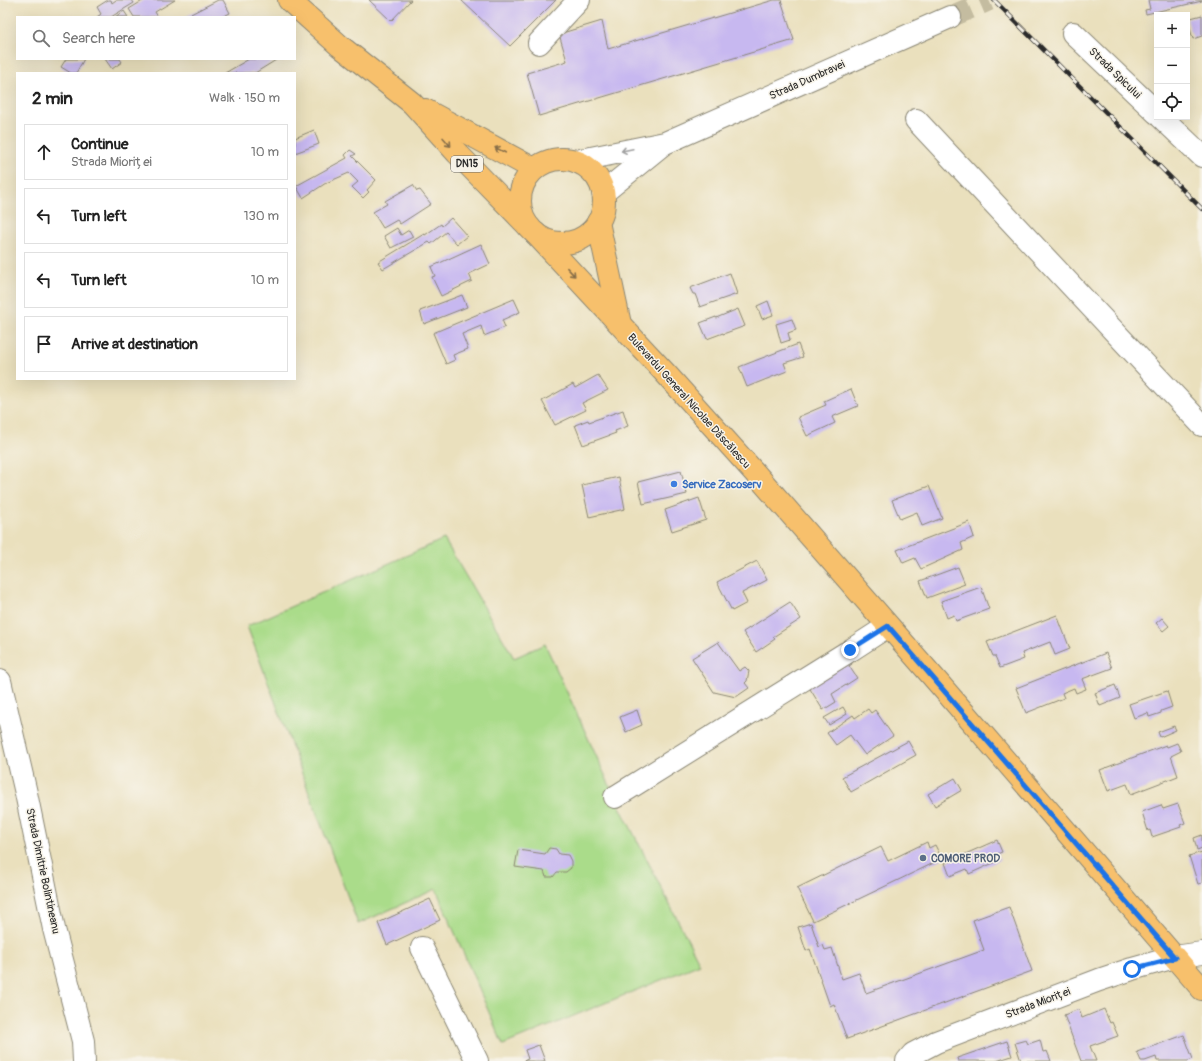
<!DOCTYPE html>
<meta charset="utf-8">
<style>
:root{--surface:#fff;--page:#f2f2f2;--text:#222;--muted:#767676;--line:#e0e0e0}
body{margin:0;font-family:Pangolin,sans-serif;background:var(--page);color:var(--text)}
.controls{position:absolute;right:12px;top:12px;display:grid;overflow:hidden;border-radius:0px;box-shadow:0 4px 16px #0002}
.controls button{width:36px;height:36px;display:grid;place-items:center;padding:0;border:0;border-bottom:1px solid var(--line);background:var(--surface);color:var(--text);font:20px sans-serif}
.stop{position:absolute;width:12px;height:12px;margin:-9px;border:3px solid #1a73e8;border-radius:50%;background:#fff}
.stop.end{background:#1a73e8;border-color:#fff;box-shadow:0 1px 4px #0008}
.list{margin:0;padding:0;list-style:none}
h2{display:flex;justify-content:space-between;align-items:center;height:52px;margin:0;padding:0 16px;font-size:17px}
h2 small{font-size:13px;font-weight:400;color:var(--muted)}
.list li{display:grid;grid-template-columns:26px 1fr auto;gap:12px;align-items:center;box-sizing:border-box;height:56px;margin:0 8px 8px;padding:0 8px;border:1px solid var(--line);border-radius:0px}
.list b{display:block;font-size:15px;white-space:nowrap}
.list p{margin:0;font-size:13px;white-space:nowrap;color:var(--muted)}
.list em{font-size:13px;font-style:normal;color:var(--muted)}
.icon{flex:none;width:22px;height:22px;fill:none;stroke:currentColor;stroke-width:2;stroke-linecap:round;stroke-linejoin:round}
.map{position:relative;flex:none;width:1202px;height:1061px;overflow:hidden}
.search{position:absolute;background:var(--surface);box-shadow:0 4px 16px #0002;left:16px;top:16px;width:280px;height:44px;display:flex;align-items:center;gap:10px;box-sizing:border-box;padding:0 14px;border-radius:0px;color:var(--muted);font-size:15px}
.panel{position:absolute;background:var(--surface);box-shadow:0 4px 16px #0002;left:16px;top:72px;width:280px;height:308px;border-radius:0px}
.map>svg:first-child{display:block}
.green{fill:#aadc8a;stroke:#6a845a}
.building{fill:#c7b8f0}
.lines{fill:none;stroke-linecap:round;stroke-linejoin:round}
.minor-tunnel{stroke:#c4bca0;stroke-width:22;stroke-dasharray:22 11;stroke-linecap:butt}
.minor-casing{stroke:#8a8674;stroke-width:24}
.major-casing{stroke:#8a8674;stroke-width:24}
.minor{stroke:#fff;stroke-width:22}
.major{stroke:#f7c06c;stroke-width:22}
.rail-casing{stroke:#2b2b2b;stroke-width:4.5}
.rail{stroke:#f7f3e8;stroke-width:3;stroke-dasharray:9;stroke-linecap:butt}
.oneway{stroke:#876e48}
.oneway2{stroke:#a0a0a0}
.route{stroke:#1a73e8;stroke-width:5}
.shop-dot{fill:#3f7fe0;stroke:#f7f3e8;stroke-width:1.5}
.service-dot{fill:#5c6f8a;stroke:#f7f3e8;stroke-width:1.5}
.labels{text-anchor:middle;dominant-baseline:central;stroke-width:3;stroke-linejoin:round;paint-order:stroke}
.shield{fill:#f7f3e8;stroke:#686764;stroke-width:1}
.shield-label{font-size:10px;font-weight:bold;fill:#2b2b2b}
.street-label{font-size:11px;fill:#2b2b2b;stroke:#f7f3e8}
.shop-label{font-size:11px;font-weight:bold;fill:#366cbe;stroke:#f7f3e8;text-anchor:start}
.service-label{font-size:11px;font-weight:bold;fill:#4e5e75;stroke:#f7f3e8;text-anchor:start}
</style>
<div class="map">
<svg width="1202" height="1061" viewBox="0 0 1202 1061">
<rect width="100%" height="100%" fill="#f7f3e8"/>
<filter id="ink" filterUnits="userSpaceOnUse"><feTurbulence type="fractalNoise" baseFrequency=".025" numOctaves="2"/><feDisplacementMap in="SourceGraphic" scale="8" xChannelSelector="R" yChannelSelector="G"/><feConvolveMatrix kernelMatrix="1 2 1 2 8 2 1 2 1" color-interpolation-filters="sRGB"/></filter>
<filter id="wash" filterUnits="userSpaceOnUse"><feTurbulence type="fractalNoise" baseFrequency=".012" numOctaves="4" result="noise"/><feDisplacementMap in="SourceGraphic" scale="16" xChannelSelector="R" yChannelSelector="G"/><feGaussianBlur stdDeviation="0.9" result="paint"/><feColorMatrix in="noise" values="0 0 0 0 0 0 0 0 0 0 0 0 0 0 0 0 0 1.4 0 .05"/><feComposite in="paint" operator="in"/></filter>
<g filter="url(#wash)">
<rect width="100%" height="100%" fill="#eae0bd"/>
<polygon class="green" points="444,539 514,658 545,644 615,797 700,964 503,1045 436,889 358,924 247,626"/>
<g id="blocks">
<g class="building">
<polygon points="108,0 111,0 112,3 116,0 132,0 134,3 111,17 97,17 101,14 97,7"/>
<polygon points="144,0 175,0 155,12 158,17 134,17 129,9"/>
<polygon points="218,0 223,0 230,13 222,17 185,17"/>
<polygon points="369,0 411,0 391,21"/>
<polygon points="461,0 556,0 510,46"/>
<polygon points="774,0 781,0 794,40 539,116 527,73 567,61 559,34 602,21 608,49"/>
<polygon points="1148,0 1201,0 1202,1 1146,14 1145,10 1150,9"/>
<polygon points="124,11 128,17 115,17"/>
<polygon points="1202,15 1202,36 1193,39 1187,19"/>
<polygon points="66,59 84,59 76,73 71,73 61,67"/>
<polygon points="105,59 120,59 122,62 112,69"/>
<polygon points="249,59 276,59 276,60 255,73 225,73"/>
<polygon points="314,130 319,144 295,153 295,138"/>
<polygon points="350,150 356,154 352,156 376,180 367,190 369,192 363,198 352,187 358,182 349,173 326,183 303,198 296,186 347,158 345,155"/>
<polygon points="413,185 417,191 420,190 431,204 400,224 397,220 383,228 373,212 387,204 385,201"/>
<polygon points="451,218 467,236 457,244 446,232 431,244 429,242 383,269 378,262 424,234 425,235 441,224 442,226"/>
<polygon points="397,228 401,235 409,230 413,237 391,248 384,236"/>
<polygon points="481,244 490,264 469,274 472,281 441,296 432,277 435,276 431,267"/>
<polygon points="730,273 737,294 700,307 695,294 693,294 690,288"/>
<polygon points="462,295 467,307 424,324 420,311"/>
<polygon points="514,299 520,312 502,320 505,327 484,336 481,326 462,334 468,349 453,355 455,360 446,364 433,333"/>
<polygon points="768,301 773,315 762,319 757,306"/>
<polygon points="738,309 745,326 723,334 723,333 707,339 700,323 716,317 716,318"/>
<polygon points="792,319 796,330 788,333 790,340 781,343 776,324"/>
<polygon points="798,344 803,357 784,363 787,371 747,387 739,367"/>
<polygon points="598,375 608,390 582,403 586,410 555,425 542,401 573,384 575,388"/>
<polygon points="851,389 858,406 832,417 835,423 807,436 798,417 826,405 824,401"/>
<polygon points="623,410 628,426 615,431 616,433 583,445 575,425 588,420 589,422"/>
<polygon points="681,471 687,494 643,504 638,482"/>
<polygon points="619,477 625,509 589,517 582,485"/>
<polygon points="929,486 942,518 922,526 917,512 900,519 892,500"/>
<polygon points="699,498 706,520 672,531 665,510"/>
<polygon points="969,522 974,537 961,543 963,550 921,569 915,558 903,563 897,550"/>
<polygon points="757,561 767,580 742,593 747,603 732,611 717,582"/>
<polygon points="958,567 965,584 927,598 920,581"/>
<polygon points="981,587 989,609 956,621 954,615 947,618 941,601"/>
<polygon points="790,602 801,619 773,637 775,639 756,652 743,632"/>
<polygon points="1057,615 1070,649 1055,655 1050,642 1022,653 1024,659 1000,668 995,656 993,656 987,642"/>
<polygon points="1162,618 1169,626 1163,631 1156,623"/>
<polygon points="718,642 739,671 745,667 749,671 747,681 745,683 749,688 736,697 714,692 692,658"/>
<polygon points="1106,653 1112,668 1082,679 1086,689 1076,693 1074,688 1062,693 1064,698 1026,713 1016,688"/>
<polygon points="848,658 852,664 849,666 857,678 832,694 836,702 823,710 807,684"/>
<polygon points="1115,685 1120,698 1100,706 1095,693"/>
<polygon points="1167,691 1172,707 1161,711 1161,713 1149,717 1148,713 1134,718 1129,704"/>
<polygon points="843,707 847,714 829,725 824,718"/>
<polygon points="868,709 871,713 875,710 893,736 865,755 850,735 836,745 827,733 853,715 855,718"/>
<polygon points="637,710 642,725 626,732 620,717"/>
<polygon points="1174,726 1176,730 1160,737 1158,732"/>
<polygon points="908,741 916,755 851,792 842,777"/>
<polygon points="1177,743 1181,751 1171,756 1178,776 1131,794 1127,784 1108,791 1100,770 1166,745 1167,747"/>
<polygon points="955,778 962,790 935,806 928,794"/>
<polygon points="1178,804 1185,823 1180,825 1181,827 1152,837 1150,830 1148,831 1142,812 1161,805 1163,809"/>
<polygon points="1202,835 1202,848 1197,850 1194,838"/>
<polygon points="997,840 1002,852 997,854 1000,860 969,874 967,869 950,876 945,863"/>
<polygon points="927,842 929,848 935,845 942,859 813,921 797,888 881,847 888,861"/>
<polygon points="549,848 556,849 559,854 568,855 571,861 571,868 566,872 557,872 553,877 546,877 544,871 515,867 518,850 545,854"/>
<polygon points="1202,852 1202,883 1198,884 1189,856"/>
<polygon points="430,899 440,920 387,945 378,923"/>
<polygon points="1009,907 1032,971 847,1039 834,1004 830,1006 810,949 806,951 798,927 811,923 819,947 823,945 825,950 832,948 842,979 859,973 866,993 984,950 973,920"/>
<polygon points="1079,1009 1082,1018 1104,1009 1110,1023 1112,1022 1118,1036 1090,1046 1096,1061 1081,1061 1064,1015"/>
<polygon points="1184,1035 1193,1059 1188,1061 1157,1061 1156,1057 1145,1061 1141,1061 1137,1052"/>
<polygon points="1026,1040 1028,1044 1040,1040 1043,1052 1047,1051 1051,1061 1021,1061 1015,1043"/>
<polygon points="1007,1041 1012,1056 996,1061 958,1061 957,1058"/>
<polygon points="539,1045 545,1061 523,1061 528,1059 525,1050"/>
</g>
</g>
</g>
<g filter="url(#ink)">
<use href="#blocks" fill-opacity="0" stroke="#8a8674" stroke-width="1"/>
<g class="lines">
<polyline class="minor-tunnel" points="950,17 989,0"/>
<g class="minor-casing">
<g id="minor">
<polyline points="1073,33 1157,113"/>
<polyline points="539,43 579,0"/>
<polyline points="1161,117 1202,156"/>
<polyline points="916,120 1202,425"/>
<polyline points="576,161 665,143 950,17"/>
<polyline points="603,193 662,145"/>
<polyline points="851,650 888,626"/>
<polyline points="0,681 26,793 54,929 83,1041 84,1061"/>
<polyline points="615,797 846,653"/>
<polyline points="422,948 477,1061"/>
<polyline points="907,1061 913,1054 936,1042 1099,980 1132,969 1175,957 1202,953"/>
</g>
</g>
<g class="major-casing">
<g id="major">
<polyline points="289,0 340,46 412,103 457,153 530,228"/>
<polyline points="425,110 534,169"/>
<circle cx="562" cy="201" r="42"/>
<polyline points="598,222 620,324"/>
<polyline points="535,233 667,375 755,473 941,686 1202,989"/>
</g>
</g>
<use href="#minor" class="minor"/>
<use href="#major" class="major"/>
<g class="rail-casing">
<polyline id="rail" points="994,0 1202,209"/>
</g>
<use href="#rail" class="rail"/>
</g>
<defs><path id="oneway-shaft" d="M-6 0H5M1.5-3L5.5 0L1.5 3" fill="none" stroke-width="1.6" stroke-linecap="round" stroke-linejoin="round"/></defs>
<g class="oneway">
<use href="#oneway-shaft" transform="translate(447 142) rotate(49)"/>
<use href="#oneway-shaft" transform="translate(500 150) rotate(-152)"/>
<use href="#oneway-shaft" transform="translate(571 272) rotate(47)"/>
</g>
<use class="oneway2" href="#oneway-shaft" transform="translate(627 150) rotate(168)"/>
</g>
<g class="lines" filter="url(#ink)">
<polyline class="route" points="850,650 888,626 1175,958 1132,969"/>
</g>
<circle class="shop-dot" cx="674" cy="484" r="4"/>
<circle class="service-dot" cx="923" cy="858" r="4"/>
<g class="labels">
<rect class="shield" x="451" y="156" width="32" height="16" rx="3"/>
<g class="shield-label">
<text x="467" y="164">DN15</text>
</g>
<g class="street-label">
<text transform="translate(1115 73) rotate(44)">Strada Spicului</text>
<text transform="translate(807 80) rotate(-24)">Strada Dumbravei</text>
<text transform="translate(689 401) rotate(48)">Bulevardul General Nicolae Dăscălescu</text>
<text transform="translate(43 871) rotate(78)">Strada Dimitrie Bolintineanu</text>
<text transform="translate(1038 1003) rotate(-21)">Strada Mioriței</text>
</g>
<g class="shop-label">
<text x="682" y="484">Service Zacoserv</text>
</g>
<g class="service-label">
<text x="931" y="858">COMORE PROD</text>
</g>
</g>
</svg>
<div class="controls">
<button>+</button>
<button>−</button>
<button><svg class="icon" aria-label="locate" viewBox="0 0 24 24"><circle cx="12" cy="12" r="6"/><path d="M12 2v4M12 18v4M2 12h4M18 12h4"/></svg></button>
</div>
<div class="stop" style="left:1132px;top:969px"></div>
<div class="stop end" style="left:850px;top:650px"></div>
<div class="search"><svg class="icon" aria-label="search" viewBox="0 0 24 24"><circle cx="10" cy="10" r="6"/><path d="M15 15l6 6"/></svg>Search here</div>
<section class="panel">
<h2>2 min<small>Walk · 150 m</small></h2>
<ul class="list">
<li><svg class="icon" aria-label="ahead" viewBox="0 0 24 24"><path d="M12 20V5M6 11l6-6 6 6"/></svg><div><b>Continue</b><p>Strada Mioriței</p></div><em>10 m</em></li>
<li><svg class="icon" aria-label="left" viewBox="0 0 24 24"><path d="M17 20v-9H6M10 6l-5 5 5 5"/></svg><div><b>Turn left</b></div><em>130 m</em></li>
<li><svg class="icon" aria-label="left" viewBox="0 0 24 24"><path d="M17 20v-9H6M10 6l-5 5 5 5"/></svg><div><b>Turn left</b></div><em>10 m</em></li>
<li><svg class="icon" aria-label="arrive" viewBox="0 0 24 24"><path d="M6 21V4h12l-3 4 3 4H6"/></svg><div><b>Arrive at destination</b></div></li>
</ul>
</section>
</div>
